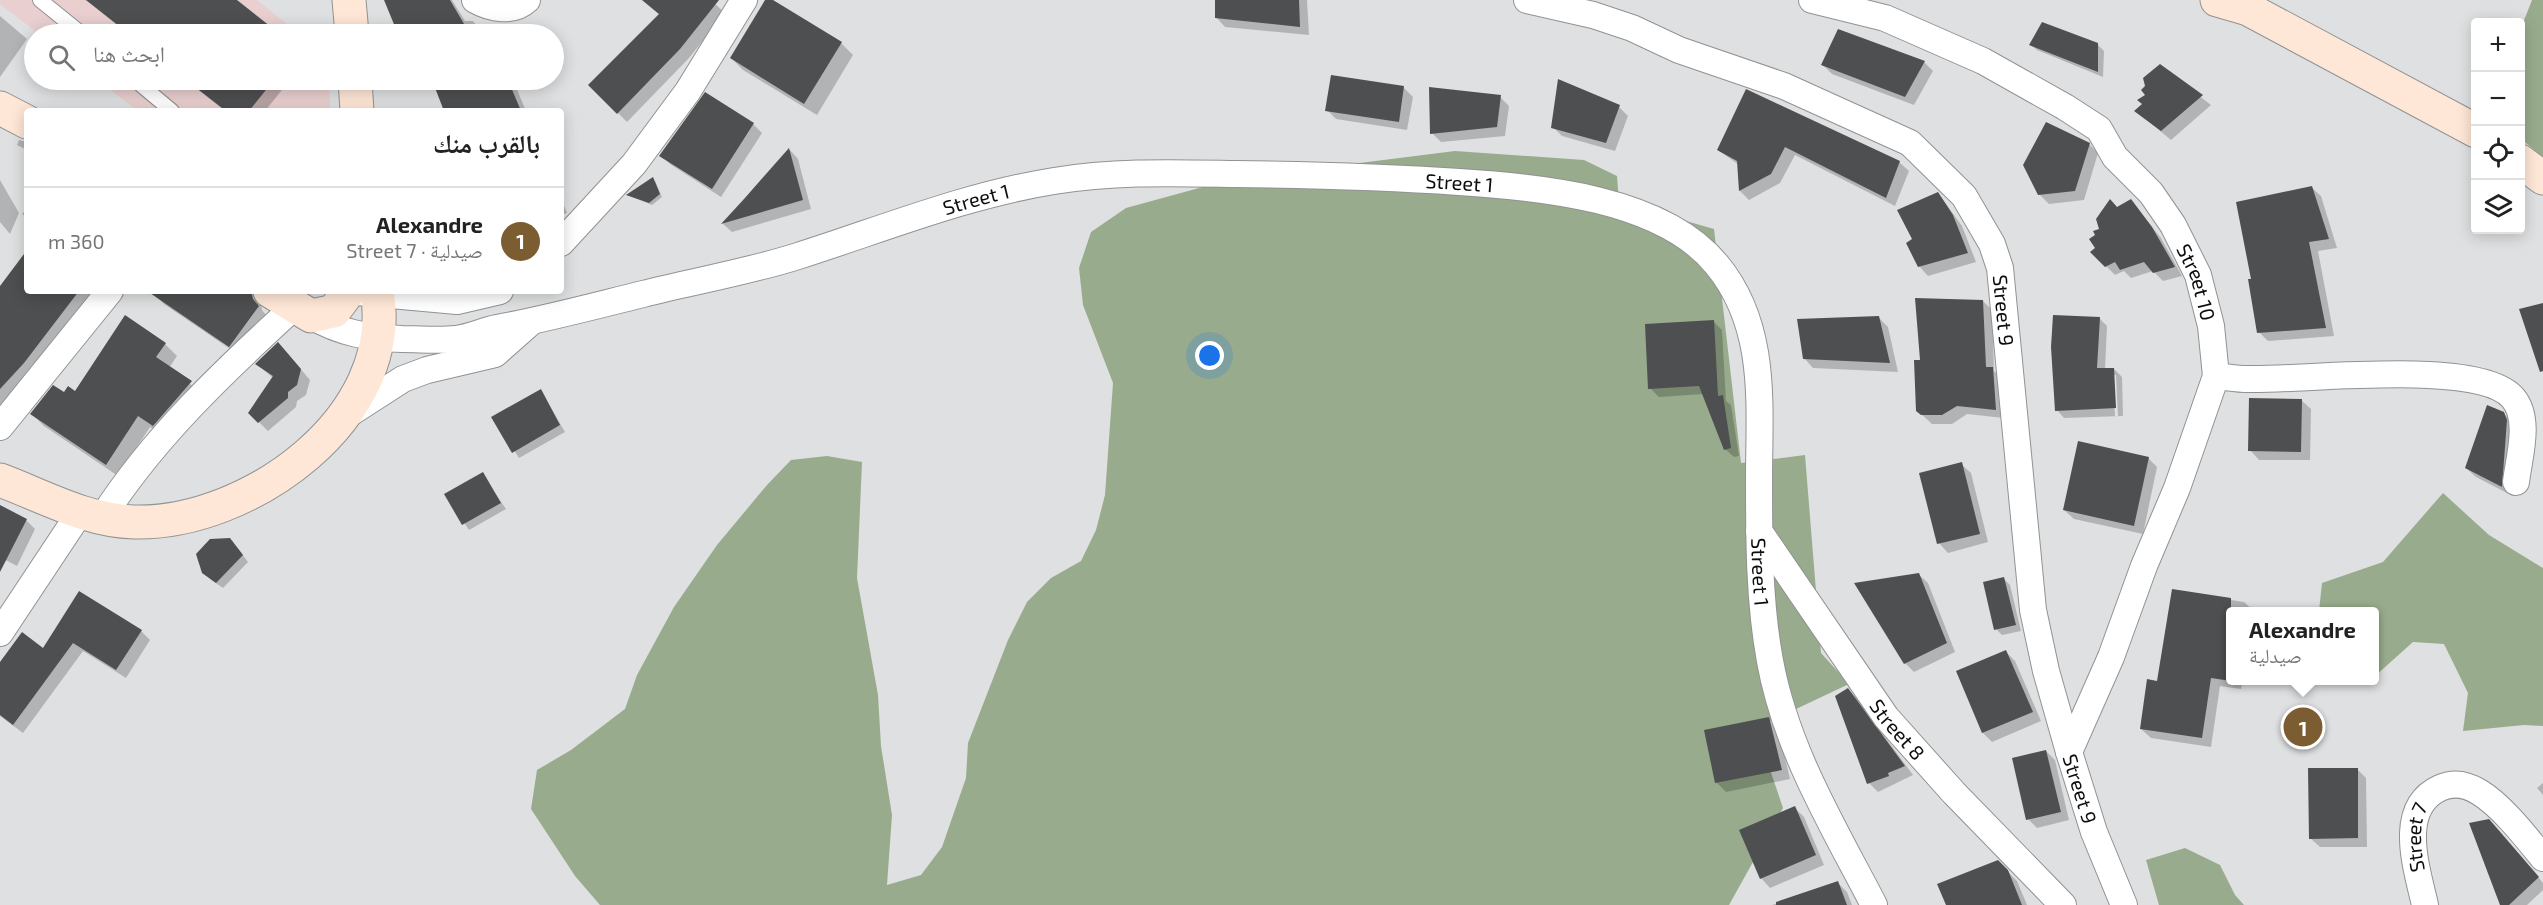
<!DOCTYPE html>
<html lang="ar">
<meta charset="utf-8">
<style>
:root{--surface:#fff;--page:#f6f6f6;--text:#222;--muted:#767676;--line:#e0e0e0;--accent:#7b5d31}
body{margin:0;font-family:"Exo 2","Noto Naskh Arabic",sans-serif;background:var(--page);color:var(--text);direction:rtl}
.controls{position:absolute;right:18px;top:18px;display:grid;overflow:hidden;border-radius:6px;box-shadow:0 3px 15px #0003}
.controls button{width:54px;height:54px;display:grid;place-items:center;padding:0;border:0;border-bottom:2px solid var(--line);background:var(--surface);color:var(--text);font:30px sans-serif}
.you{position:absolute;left:1210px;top:356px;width:21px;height:21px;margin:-15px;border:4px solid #fff;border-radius:50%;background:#1a73e8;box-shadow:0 0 0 9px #1a73e833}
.badge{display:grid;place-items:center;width:39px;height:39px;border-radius:50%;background:var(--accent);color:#fff;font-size:20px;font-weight:700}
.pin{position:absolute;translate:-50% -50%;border:3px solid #fff;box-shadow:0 2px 6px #0006}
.popup{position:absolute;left:2226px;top:607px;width:153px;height:78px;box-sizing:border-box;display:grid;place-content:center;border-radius:6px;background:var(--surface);filter:drop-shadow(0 2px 4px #0005);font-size:20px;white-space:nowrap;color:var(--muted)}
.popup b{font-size:22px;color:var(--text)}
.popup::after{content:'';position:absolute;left:50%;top:100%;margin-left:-12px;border:12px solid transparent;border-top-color:var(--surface)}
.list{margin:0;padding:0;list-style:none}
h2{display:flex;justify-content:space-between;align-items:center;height:78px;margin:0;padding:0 24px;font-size:26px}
h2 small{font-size:20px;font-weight:400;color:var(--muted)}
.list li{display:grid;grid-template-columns:39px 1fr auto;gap:18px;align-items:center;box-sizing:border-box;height:108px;padding:0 24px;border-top:2px solid var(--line)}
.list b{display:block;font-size:22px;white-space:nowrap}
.list p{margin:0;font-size:20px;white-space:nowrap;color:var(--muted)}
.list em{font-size:20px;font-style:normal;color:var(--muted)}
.icon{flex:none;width:33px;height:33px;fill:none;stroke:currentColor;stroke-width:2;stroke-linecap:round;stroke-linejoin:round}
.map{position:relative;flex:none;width:2543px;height:905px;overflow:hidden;direction:ltr}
.search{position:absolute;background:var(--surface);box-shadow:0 3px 15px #0003;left:24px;top:24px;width:540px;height:66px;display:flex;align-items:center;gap:15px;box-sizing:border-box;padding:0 21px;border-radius:33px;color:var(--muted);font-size:22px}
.panel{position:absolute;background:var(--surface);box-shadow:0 3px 15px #0003;left:24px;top:108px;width:540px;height:186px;border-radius:6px;direction:rtl}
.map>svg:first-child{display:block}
.industrial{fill:#e9cfd0}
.forest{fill:#98ac8d}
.shadow{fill:#0003;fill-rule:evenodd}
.building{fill:#4e4f50}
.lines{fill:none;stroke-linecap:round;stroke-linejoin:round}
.lane-casing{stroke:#919293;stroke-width:16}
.street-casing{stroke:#919293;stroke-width:28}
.secondary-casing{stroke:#919293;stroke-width:35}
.lane{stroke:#fff;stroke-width:14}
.street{stroke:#fff;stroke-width:26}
.secondary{stroke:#ffe7d7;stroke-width:33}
.labels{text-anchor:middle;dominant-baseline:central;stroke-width:6;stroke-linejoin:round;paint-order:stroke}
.street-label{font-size:20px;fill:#0d0d0d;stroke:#dfe0e1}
</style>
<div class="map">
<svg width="2543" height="905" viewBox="0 0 2543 905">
<rect width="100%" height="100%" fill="#dfe0e1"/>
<g class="industrial">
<polygon points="0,0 257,0 299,34 39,34 0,4"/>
<polygon points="97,80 329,80 330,111 138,111"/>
</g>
<g class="forest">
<polygon points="2532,0 2543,0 2543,157 2521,139 2521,28"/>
<polygon points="1455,151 1584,160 1617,176 1619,202 1714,229 1741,463 1805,455 1821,653 1849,684 1756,728 1783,808 1729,905 600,905 575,876 531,809 537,770 571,750 625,709 637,675 674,607 717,545 767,485 791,460 827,456 862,462 857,578 878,695 881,746 892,815 887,885 921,875 942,847 966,778 968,743 1008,640 1027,602 1051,578 1081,561 1096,530 1105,495 1113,383 1083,305 1079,268 1091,232 1126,208 1232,179"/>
<polygon points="2443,493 2489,535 2543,568 2543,726 2524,725 2463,731 2468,693 2444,644 2413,642 2375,676 2375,612 2319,611 2322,583 2383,562"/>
<polygon points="2185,848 2220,865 2235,895 2244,905 2159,905 2146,860"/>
</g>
<g class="shadow">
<polygon points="86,0 234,0 278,34 129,34"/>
<polygon points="393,0 452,0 465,21 473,21 483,34 400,34 386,2"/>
<polygon points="642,0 711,0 725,13 689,58 627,122 590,85 660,15"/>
<polygon points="767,0 841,43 853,55 817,115 743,70 731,58"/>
<polygon points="1217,0 1307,0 1309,35 1225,27 1216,17"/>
<polygon points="0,16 27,39 0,77"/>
<polygon points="2031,45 2098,45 2104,51 2103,77 2037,50"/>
<polygon points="1924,62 1933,71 1914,105 1832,74 1823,65"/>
<polygon points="2160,66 2211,105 2171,140 2136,111 2143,105"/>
<polygon points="186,80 290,80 265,111 225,111"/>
<polygon points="434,80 513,80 526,111 446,111"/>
<polygon points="1404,88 1413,97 1407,130 1336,119 1327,110"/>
<polygon points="1747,91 1899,162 1909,171 1895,206 1795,155 1780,183 1749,200 1740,191 1739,165 1718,150"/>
<polygon points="1500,97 1509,106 1505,136 1441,142 1432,133"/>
<polygon points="1619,107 1628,116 1615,151 1562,136 1553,127"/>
<polygon points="753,124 762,133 721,197 670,164 661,155"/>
<polygon points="19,140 27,142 27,150 17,145"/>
<polygon points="2089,144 2098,153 2084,200 2049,204 2039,194"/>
<polygon points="790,150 798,159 811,209 732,232 723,224"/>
<polygon points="0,180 19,213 10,234 0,222"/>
<polygon points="655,181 662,197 652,205 628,195"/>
<polygon points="2311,187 2321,196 2337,248 2318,251 2334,336 2268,341 2259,332 2253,280"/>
<polygon points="1938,193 1962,226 1976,262 1928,276 1919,266 1914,240"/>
<polygon points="561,198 567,213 561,215"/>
<polygon points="2131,201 2161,238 2182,276 2163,281 2153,271 2131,278 2124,271 2115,275 2092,252 2097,248 2101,230 2118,209"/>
<polygon points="27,208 27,218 22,214"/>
<polygon points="27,280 27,291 99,291 0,414 0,288"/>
<polygon points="158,291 251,291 260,300 262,310 267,316 239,355 164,304 155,295"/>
<polygon points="1983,301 1992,310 1994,371 2002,378 2004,418 1967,414 1952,424 1932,424 1917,410 1922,362"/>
<polygon points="1879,318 1888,327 1898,372 1813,368 1804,358"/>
<path d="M2099,318L2107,326L2105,370L2114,369L2122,377L2123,416L2064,418L2057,410ZM2113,375H2116L2118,416H2115Z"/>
<polygon points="1713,321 1722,330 1726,401 1731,405 1739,456 1734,457 1725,449 1704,394 1659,397 1650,388"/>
<polygon points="165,344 177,356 169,368 203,394 166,437 150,427 118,476 44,426 32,414 64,394 76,393"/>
<polygon points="287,353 310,380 306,395 297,401 296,407 268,431 259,422 273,378 257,364"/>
<polygon points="541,391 565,432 519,458 493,417"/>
<polygon points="2301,400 2311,409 2310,460 2259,460 2250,450"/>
<polygon points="2504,414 2513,423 2516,448 2511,495 2476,477 2466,468"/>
<polygon points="2148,458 2157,467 2143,534 2074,519 2064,510"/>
<polygon points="1961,464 1971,473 1988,542 1948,553 1939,543"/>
<polygon points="482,474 506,509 469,530 446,495"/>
<polygon points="0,507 26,520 35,529 17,566 0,557"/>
<polygon points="236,546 248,562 223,588 210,579"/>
<polygon points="1918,574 1928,583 1955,652 1914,672 1905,663"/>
<polygon points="2004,579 2010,585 2021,631 2002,635 1996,629"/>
<polygon points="2173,591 2244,602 2254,611 2231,612 2231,680 2243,680 2241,689 2220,686 2211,747 2151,738 2141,729 2158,683"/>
<polygon points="80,593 141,631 150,640 126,678 83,651 23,733 0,716 0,665 44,650"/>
<polygon points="2006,652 2015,661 2041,721 1992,742 1983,733 1958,672"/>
<polygon points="1848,690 1857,699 1913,775 1878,792 1869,783"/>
<polygon points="1768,719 1778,728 1790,779 1726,792 1717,783 1706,731"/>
<polygon points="2046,751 2055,760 2069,820 2037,828 2028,819"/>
<polygon points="2357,769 2366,778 2367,847 2320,847 2310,838"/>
<polygon points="2543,783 2543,795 2537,788"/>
<polygon points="1795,808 1804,817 1824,865 1770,888 1761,878"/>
<polygon points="2498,830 2543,883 2543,890 2527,905 2501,905"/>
<polygon points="1998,862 2017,881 2027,905 1947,905"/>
<polygon points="1838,883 1847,892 1852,905 1772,905"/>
</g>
<g class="building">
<polygon points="86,0 237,0 280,34 129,34"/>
<polygon points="384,0 450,0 470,34 398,34"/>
<polygon points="642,0 719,0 680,49 617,114 588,85 659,14"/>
<polygon points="765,0 773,0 842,42 804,104 730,58"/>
<polygon points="1215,0 1299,0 1300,27 1215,18"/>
<polygon points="2042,22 2098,43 2098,72 2029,45"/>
<polygon points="1838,29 1925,61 1905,97 1821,65"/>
<polygon points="2160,64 2203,95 2161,131 2134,111 2142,104 2137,100 2145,95 2141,90 2145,86 2143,78"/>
<polygon points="1331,75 1404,86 1399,122 1325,111"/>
<polygon points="1558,79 1620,105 1606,143 1551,128"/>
<polygon points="186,80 274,80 249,111 226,111"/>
<polygon points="432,80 508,80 521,111 444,111"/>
<polygon points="1429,87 1501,95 1497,127 1430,134"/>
<polygon points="1746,89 1900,161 1886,198 1785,147 1771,174 1739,191 1737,161 1717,150"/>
<polygon points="705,92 754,123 712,189 659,156"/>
<polygon points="2046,122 2090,143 2075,191 2038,195 2023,165"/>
<polygon points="789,148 803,200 721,224 744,199"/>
<polygon points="653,177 660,194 649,203 626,195"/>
<polygon points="2312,186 2329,239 2309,242 2326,328 2257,333 2248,279 2251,279 2236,202"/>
<polygon points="1938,192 1953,215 1968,253 1918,267 1906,243 1912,239 1897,210"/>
<polygon points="2110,199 2117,207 2131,199 2152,227 2175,267 2153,273 2144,262 2120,270 2115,262 2105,267 2090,252 2095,248 2089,239 2095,235 2093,231 2099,229 2096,219"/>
<polygon points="27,250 27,291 79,291 24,363 0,389 0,286"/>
<polygon points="147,291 251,291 253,299 259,306 229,347"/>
<polygon points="1915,298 1983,300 1986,367 1993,367 1996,410 1957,406 1942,415 1921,415 1916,411 1914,360 1920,360"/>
<polygon points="2543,303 2543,371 2540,372 2519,309"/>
<polygon points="125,315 166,343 156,357 192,381 153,426 138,416 106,465 30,414 53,385 64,392 68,386 75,391"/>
<polygon points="2053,315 2100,317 2097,368 2114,368 2116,408 2055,411 2051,347"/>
<polygon points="1879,316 1890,363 1803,359 1797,319"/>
<polygon points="1714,320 1718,396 1723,395 1731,448 1724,450 1699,386 1648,389 1645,324"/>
<polygon points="278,342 301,369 297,385 288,392 288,398 258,423 248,413 273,376 255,364"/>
<polygon points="541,389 560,425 512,453 491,417"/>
<polygon points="2249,398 2302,399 2301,452 2248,451"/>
<polygon points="2487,405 2504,412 2507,420 2502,487 2465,468"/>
<polygon points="2078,441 2149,457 2134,526 2063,510"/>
<polygon points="1962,462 1980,534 1937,544 1919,473"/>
<polygon points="483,472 501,503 462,525 444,494"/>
<polygon points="0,505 27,519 0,572"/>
<polygon points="230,538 243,555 216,583 202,573 196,554 210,539"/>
<polygon points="1919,573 1947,643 1904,664 1854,583"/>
<polygon points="2004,577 2016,625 1994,630 1983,582"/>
<polygon points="2172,589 2231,598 2231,681 2211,678 2202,738 2140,729 2147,679 2157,681"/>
<polygon points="79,591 142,630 116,670 73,643 13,725 0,715 0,662 22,632 43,648"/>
<polygon points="2006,650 2033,712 1982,733 1956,671"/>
<polygon points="1848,688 1905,766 1888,773 1889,776 1867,784 1835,696"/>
<polygon points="1769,717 1782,770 1715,783 1704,730"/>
<polygon points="2046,750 2061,812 2026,820 2012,758"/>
<polygon points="2308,768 2358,768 2358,838 2309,839"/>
<polygon points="1795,806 1816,855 1760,879 1739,830"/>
<polygon points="2489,819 2539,877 2509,905 2500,905 2469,823"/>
<polygon points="1998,860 2008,870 2022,905 1946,905 1937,884"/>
<polygon points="1838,881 1847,905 1776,905 1776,902"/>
</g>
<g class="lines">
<g class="lane-casing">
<g id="lane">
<polyline points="40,0 82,34"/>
<polyline points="135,80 172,111"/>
</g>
</g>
<g class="street-casing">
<g id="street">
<path d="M475,0C491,9 513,13 527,0"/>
<path id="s1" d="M1527,0L1593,15L1632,28L1679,50L1784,86L1910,143L1964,196L1992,244L2000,268L2033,610L2046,671L2069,752L2094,832L2124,905"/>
<path id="s2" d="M1812,0L1885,18L1983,61L2065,107L2099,129L2115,157L2151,193L2173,225L2198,275L2211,326L2216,376L2177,488L2144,566L2111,657L2069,752"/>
<polyline points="561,243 634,164 688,91 744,0"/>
<polyline points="358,292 457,301 500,291"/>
<path id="s3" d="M311,316C341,333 368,338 402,339C420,339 438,341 456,339C470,337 483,331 497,328C546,319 594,306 643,294C694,281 748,272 798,256C883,229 966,195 1054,181C1115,171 1174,173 1235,174C1310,175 1385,177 1459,182C1539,187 1663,198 1717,265C1768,327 1759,405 1759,480C1759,539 1759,602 1770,661C1786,749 1833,826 1874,905"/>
<path d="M2216,376C2227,377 2237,379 2248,379C2301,381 2480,358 2513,398C2531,419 2519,457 2516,482"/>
<polyline points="344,417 403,379 427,370 495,354 530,323"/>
<polyline points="0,427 110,291"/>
<path d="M102,518C153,438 224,371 294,307"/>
<path id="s4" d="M1759,531L1886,717L1954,793L2063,905"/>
<polyline points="0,633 81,511"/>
<path id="s5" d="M2425,905C2417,869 2396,808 2440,788C2453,782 2466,784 2479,792C2501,805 2526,837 2543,858"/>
</g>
</g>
<g class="secondary-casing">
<g id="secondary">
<polyline points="349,0 352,34"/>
<polyline points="2217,0 2248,9 2476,131"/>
<polyline points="355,80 357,111"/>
<polyline points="0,108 27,122"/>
<polyline points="2520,161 2543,178"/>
<polyline points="270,291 311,316 334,311 349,291"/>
<path d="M0,480C43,496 87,521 134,522C248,525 399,418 377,291"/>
</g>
</g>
<use href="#lane" class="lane"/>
<use href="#street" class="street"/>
<use href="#secondary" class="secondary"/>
</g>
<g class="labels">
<g class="street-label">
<text stroke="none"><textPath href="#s3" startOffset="1174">Street 1</textPath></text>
<text stroke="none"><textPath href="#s3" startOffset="688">Street 1</textPath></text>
<text stroke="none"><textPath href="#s2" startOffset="501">Street 10</textPath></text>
<text stroke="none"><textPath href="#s1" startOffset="609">Street 9</textPath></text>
<text stroke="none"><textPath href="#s3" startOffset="1768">Street 1</textPath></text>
<text stroke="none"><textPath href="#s4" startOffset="242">Street 8</textPath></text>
<text stroke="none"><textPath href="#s1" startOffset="1095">Street 9</textPath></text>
<text stroke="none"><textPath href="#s5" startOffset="69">Street 7</textPath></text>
</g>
</g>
</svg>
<div class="controls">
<button>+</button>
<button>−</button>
<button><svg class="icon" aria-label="locate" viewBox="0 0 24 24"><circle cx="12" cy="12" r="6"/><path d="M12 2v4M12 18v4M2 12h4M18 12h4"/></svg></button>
<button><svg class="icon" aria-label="layers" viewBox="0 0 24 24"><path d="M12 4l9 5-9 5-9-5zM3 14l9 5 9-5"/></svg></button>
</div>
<div class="you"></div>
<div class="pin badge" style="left:2303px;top:727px">1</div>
<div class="popup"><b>Alexandre</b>صيدلية</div>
<div class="search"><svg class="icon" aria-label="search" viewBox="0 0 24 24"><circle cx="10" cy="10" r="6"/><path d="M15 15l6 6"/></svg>ابحث هنا</div>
<section class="panel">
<h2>بالقرب منك<small></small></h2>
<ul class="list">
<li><span class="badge">1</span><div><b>Alexandre</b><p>صيدلية · Street 7</p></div><em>360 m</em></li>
</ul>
</section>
</div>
